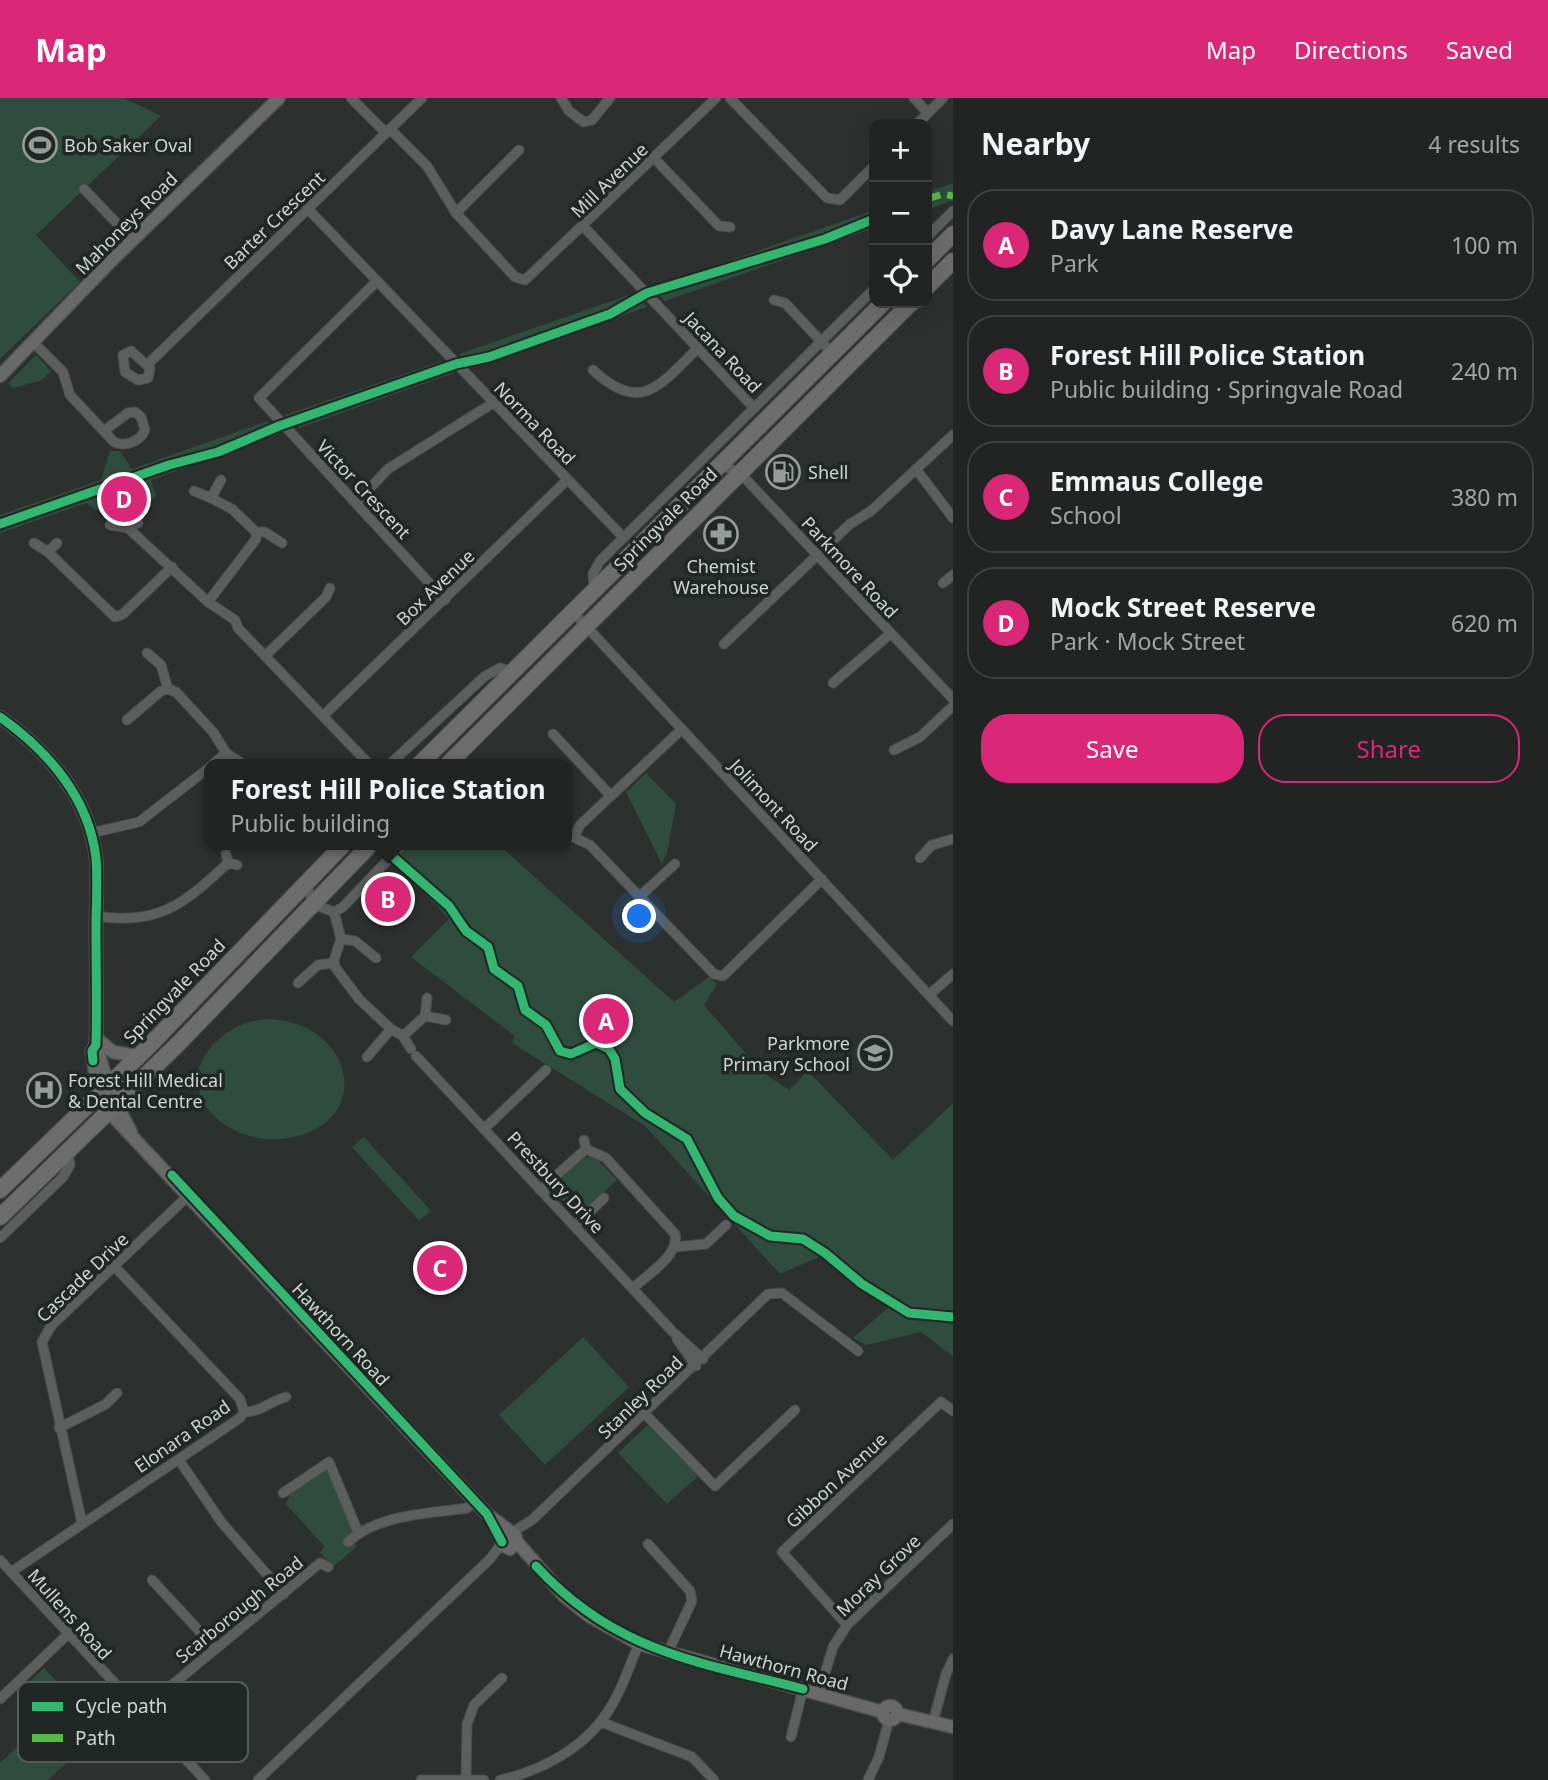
<!DOCTYPE html>
<meta charset="utf-8">
<style>
:root{--surface:#212422;--page:#292c2a;--text:#f1f3f6;--muted:#a2a4a5;--line:#3e4140;--accent:#db2777}
body{margin:0;font-family:"Noto Sans",sans-serif;background:var(--page);color:var(--text)}
.controls{position:absolute;right:21px;top:21px;display:grid;overflow:hidden;border-radius:14px;box-shadow:0 7px 28px #0002}
.controls button{width:63px;height:63px;display:grid;place-items:center;padding:0;border:0;border-bottom:2px solid var(--line);background:var(--surface);color:var(--text);font:35px sans-serif}
.you{position:absolute;left:640px;top:819px;width:24px;height:24px;margin:-18px;border:5px solid #fff;border-radius:50%;background:#1a73e8;box-shadow:0 0 0 10px #1a73e833}
.badge{display:grid;place-items:center;width:46px;height:46px;border-radius:50%;background:var(--accent);color:#fff;font-size:23px;font-weight:700}
.pin{position:absolute;translate:-50% -50%;border:4px solid #fff;box-shadow:0 2px 7px #0006}
.popup{position:absolute;left:204px;top:661px;width:368px;height:91px;box-sizing:border-box;display:grid;place-content:center;border-radius:14px;background:var(--surface);filter:drop-shadow(0 2px 5px #0005);font-size:23px;white-space:nowrap;color:var(--muted)}
.popup b{font-size:26px;color:var(--text)}
.popup::after{content:'';position:absolute;left:50%;top:100%;margin-left:-14px;border:14px solid transparent;border-top-color:var(--surface)}
.list{margin:0;padding:0;list-style:none}
h2{display:flex;justify-content:space-between;align-items:center;height:91px;margin:0;padding:0 28px;font-size:30px}
h2 small{font-size:23px;font-weight:400;color:var(--muted)}
.list li{display:grid;grid-template-columns:46px 1fr auto;gap:21px;align-items:center;box-sizing:border-box;height:112px;margin:0 14px 14px;padding:0 14px;border:2px solid var(--line);border-radius:28px}
.list b{display:block;font-size:26px;white-space:nowrap}
.list p{margin:0;font-size:23px;white-space:nowrap;color:var(--muted)}
.list em{font-size:23px;font-style:normal;color:var(--muted)}
.actions{display:flex;gap:14px;padding:21px 28px}
.actions a{flex:1;padding:16px 0;border:2px solid var(--accent);border-radius:28px;text-align:center;font-size:24px;color:var(--accent)}
.actions .main{background:var(--accent);color:#fff}
.icon{flex:none;width:38px;height:38px;fill:none;stroke:currentColor;stroke-width:2;stroke-linecap:round;stroke-linejoin:round}
.map{position:relative;flex:none;width:953px;height:1682px;overflow:hidden}
header{display:flex;align-items:center;gap:42px;box-sizing:border-box;height:98px;padding:0 35px;background:var(--accent);color:#fff}
header strong{font-size:33px}
nav{display:flex;gap:38px;margin-inline-start:auto;font-size:24px}
main{display:flex}
aside{flex:1;background:var(--surface)}
.map>svg:first-child{display:block}
.green{fill:#2f4d3f}
.lines{fill:none;stroke-linecap:round;stroke-linejoin:round}
.street-casing{stroke:#4a4d4c;stroke-width:11}
.secondary-casing{stroke:#4a4d4c;stroke-width:15}
.highway-casing{stroke:#4a4d4c;stroke-width:18}
.street{stroke:#5d5f5e;stroke-width:9}
.secondary{stroke:#686968;stroke-width:12}
.highway{stroke:#6c6d6c;stroke-width:16}
.quiet{stroke:#58b947;stroke-width:7;stroke-dasharray:14 7;stroke-linecap:butt}
.cycleway-casing{stroke:#212724;stroke-width:13}
.cycleway{stroke:#33b770;stroke-width:9}
.labels{text-anchor:middle;dominant-baseline:central;stroke-width:7;stroke-linejoin:round;paint-order:stroke}
.poi-label{font-size:18px;fill:#d0d4d2;stroke:#212724;text-anchor:start}
.street-label{font-size:18px;fill:#d0d4d2;stroke:#212724}
.key{fill:#212724;stroke:#565b58;stroke-width:2}
.key-label{font-size:19px;fill:#d0d4d2}
</style>
<header>
<strong>Map</strong>
<nav><a>Map</a><a>Directions</a><a>Saved</a></nav>
</header>
<main>
<div class="map">
<svg width="953" height="1682" viewBox="0 0 953 1682">
<rect width="100%" height="100%" fill="#2c302e"/>
<g class="green">
<polygon points="0,0 124,0 161,18 36,137 80,184 0,261"/>
<polygon points="953,85 953,102 927,112 927,94"/>
<polygon points="874,112 874,130 665,203 652,190"/>
<polygon points="635,195 647,209 472,269 459,256"/>
<polygon points="36,257 51,273 42,282 13,290 8,285"/>
<polygon points="442,263 454,275 299,330 285,317"/>
<polygon points="267,323 279,336 151,382 156,398 135,423 116,425 86,405 0,435 0,417 101,382 110,353 120,353 132,371"/>
<polygon points="646,675 676,706 667,755 662,766 626,694"/>
<polygon points="405,747 499,747 674,904 709,879 717,886 704,907 761,973 789,992 808,973 893,1062 953,1005 953,1258 921,1234 866,1247 853,1240 890,1208 823,1157 780,1176 645,1028 512,945 515,938 411,859 449,821 393,761"/>
<path d="M266,921C358,922 377,1033 280,1041C224,1046 165,990 218,942C232,929 247,923 266,921Z"/>
<polygon points="364,1039 431,1113 419,1123 352,1049"/>
<polygon points="582,1059 596,1060 617,1082 578,1118 550,1089"/>
<polygon points="583,1239 629,1289 545,1367 499,1317"/>
<polygon points="649,1326 698,1378 667,1406 618,1355"/>
<polygon points="328,1368 352,1429 356,1449 333,1469 320,1454 325,1449 286,1406 292,1393"/>
<polygon points="44,1570 92,1621 94,1633 128,1614 133,1619 96,1637 48,1682 0,1682 0,1665 55,1613 30,1583"/>
</g>
<g class="lines">
<g class="street-casing">
<g id="street">
<polyline points="351,0 386,35"/>
<polyline points="561,0 569,13 584,24 592,22 610,0"/>
<polyline points="730,0 827,100 840,102 874,68"/>
<polyline points="914,0 928,15"/>
<polyline points="917,26 943,0"/>
<polyline points="390,31 427,68 456,115 515,179 525,182 716,0"/>
<polyline points="654,60 719,128 730,129"/>
<polyline points="84,91 133,142"/>
<polyline points="308,111 624,440"/>
<polyline points="456,115 519,52"/>
<polyline points="583,128 754,310"/>
<polyline points="927,139 953,113"/>
<polyline points="377,183 259,300 445,502"/>
<polyline points="774,202 785,205 832,255"/>
<path d="M33,244L63,274L70,297L114,344C125,349 140,344 145,332L141,319L135,314L128,315L105,332"/>
<polygon points="131,253 150,270 148,280 138,282 125,274 123,257"/>
<polyline points="148,266 422,0"/>
<path d="M593,272C641,317 660,287 698,250"/>
<polyline points="718,367 739,374 953,601"/>
<polyline points="916,371 953,420"/>
<polyline points="194,393 211,400 221,382"/>
<polyline points="356,405 388,371 493,305"/>
<polyline points="110,427 128,430 138,425"/>
<polyline points="128,430 208,504 235,522 238,530 369,666"/>
<polyline points="256,434 265,434 282,445"/>
<polyline points="34,445 48,454 57,445"/>
<polyline points="48,454 115,519 123,516 172,469"/>
<polyline points="943,485 953,477"/>
<polyline points="594,490 593,476 600,463 874,191"/>
<polyline points="208,504 256,441 256,434 232,411 211,400"/>
<polyline points="572,513 953,923"/>
<polyline points="724,546 850,426 871,413 953,337"/>
<polyline points="147,555 161,567 168,591 176,594 213,634 226,655 243,666"/>
<polyline points="265,558 326,499 330,490"/>
<polyline points="833,585 890,536"/>
<polyline points="324,617 567,382"/>
<polyline points="127,622 161,593 168,591"/>
<polyline points="553,636 611,698"/>
<polyline points="894,652 920,639 953,608"/>
<polyline points="213,666 226,655"/>
<polyline points="390,666 485,578 500,570 511,573"/>
<polyline points="91,735 139,724 210,669"/>
<polyline points="566,736 590,747 714,876 723,878 822,781"/>
<polyline points="575,737 580,727 682,631"/>
<polyline points="226,756 228,765 237,767"/>
<polyline points="920,760 932,747 953,741"/>
<polyline points="306,785 313,806 334,814"/>
<polyline points="639,799 675,766"/>
<polyline points="334,814 341,841 334,862 335,869 359,901 391,931 403,938 411,951"/>
<polyline points="334,814 343,809 402,747"/>
<path d="M96,818C158,828 184,806 228,765"/>
<polyline points="341,841 355,843 376,860"/>
<polyline points="298,885 318,867 334,865"/>
<polyline points="929,897 953,876"/>
<polyline points="425,918 427,900"/>
<polyline points="403,938 425,918 446,922"/>
<polyline points="416,958 672,1233 703,1261"/>
<polyline points="367,959 391,931"/>
<polyline points="484,1031 546,972"/>
<path d="M584,1042L586,1051L606,1060L675,1136C680,1157 647,1177 633,1190"/>
<polyline points="540,1092 586,1051"/>
<polyline points="575,1128 604,1100"/>
<polyline points="0,1140 63,1079 70,1067 68,1054"/>
<polyline points="675,1149 706,1146 726,1127"/>
<polyline points="677,1241 696,1268"/>
<path d="M244,1314C261,1314 270,1303 286,1299"/>
<polyline points="645,1316 715,1388 795,1312"/>
<polyline points="59,1330 106,1306 117,1295"/>
<polyline points="179,1362 222,1425 284,1496"/>
<polyline points="283,1395 329,1364 358,1434"/>
<polyline points="82,1425 42,1244 51,1228 190,1096"/>
<polyline points="511,1435 532,1422 768,1196 782,1195 858,1253"/>
<path d="M348,1444C378,1416 428,1416 467,1410L475,1403"/>
<polyline points="648,1446 690,1493 692,1503 667,1556"/>
<polyline points="0,1462 205,1682"/>
<polyline points="11,1474 240,1320 244,1314 240,1301 115,1169"/>
<polyline points="152,1482 216,1551"/>
<polyline points="847,1527 782,1454 941,1304 953,1313"/>
<polyline points="819,1595 833,1549 847,1527 953,1426"/>
<polyline points="0,1601 68,1536"/>
<polyline points="139,1614 320,1465 328,1469"/>
<polyline points="601,1624 692,1659 714,1682"/>
<polyline points="933,1624 946,1576 953,1561"/>
<polyline points="791,1639 803,1591"/>
<polyline points="258,1682 490,1461 502,1445"/>
<polyline points="421,1682 484,1682"/>
<polyline points="466,1682 467,1626 474,1607 502,1580"/>
<path d="M500,1682C545,1672 590,1647 613,1605C624,1587 630,1565 639,1546"/>
<polyline points="868,1682 879,1659 889,1622"/>
</g>
</g>
<g class="secondary-casing">
<g id="secondary">
<polyline points="0,278 110,164 279,0"/>
<path d="M0,619C48,653 89,700 96,760C98,783 96,807 96,830C96,869 97,908 96,947L92,953L96,982L109,1014L487,1416L515,1437L517,1444L510,1451L503,1447L502,1441L510,1435"/>
<polyline points="96,940 113,954 138,958"/>
<polyline points="96,947 110,994 131,1034"/>
<polyline points="517,1444 564,1498 589,1518 639,1546 883,1614"/>
<circle cx="890" cy="1615" r="7"/>
<polyline points="898,1616 953,1629"/>
</g>
</g>
<g class="highway-casing">
<g id="highway">
<polyline points="927,162 953,136"/>
<polyline points="927,189 953,163"/>
<polyline points="420,666 883,205"/>
<polyline points="448,666 911,205"/>
<polyline points="0,1092 147,950 343,747"/>
<polyline points="0,1119 178,946 370,747"/>
</g>
</g>
<use href="#street" class="street"/>
<use href="#secondary" class="secondary"/>
<use href="#highway" class="highway"/>
<polyline class="quiet" points="927,101 943,96 953,98"/>
<g class="cycleway-casing">
<g id="cycleway">
<polyline points="0,426 169,367 218,354 279,328 456,266 489,259 610,216 647,195 825,141 874,121"/>
<path d="M0,619C48,653 89,700 96,760C98,783 96,807 96,830C96,869 97,908 96,947L92,953L93,963"/>
<polyline points="392,758 449,808 466,833 488,849 494,871 518,888 525,912 546,927 560,953 571,956 596,945 609,951 615,961 620,991 645,1015 687,1041 718,1100 734,1118 770,1138 803,1141 825,1155 862,1186 909,1215 953,1219"/>
<polyline points="172,1077 487,1416 502,1444"/>
<path d="M536,1468C615,1554 696,1563 803,1591"/>
</g>
</g>
<use href="#cycleway" class="cycleway"/>
</g>
<defs>
<g id="stadium-ring" transform="scale(1.75)"><circle r="9.5" fill="#212724" stroke="#979b99" stroke-width="1.5"/><path d="M0-5a6.5 5 0 1 0 0 10a6.5 5 0 1 0 0-10ZM-3.5-1.8h7v3.6h-7Z" fill="#979b99"/></g>
<g id="fuel-ring" transform="scale(1.75)"><circle r="9.5" fill="#212724" stroke="#979b99" stroke-width="1.5"/><path d="M-5.5-6h7V0h2V4h1.3V-2.5L3-4.5l.8-.8L6-3V5H2.5V1h-1V6h-7ZM-4.2-4.7v3.2H.2V-4.7Z" fill="#979b99"/></g>
<g id="pharmacy-ring" transform="scale(1.75)"><circle r="9.5" fill="#212724" stroke="#979b99" stroke-width="1.5"/><path d="M-2-6h4v4h4v4h-4v4h-4v-4h-4v-4h4Z" fill="#979b99"/></g>
<g id="school-ring" transform="scale(1.75)"><circle r="9.5" fill="#212724" stroke="#979b99" stroke-width="1.5"/><path d="M0-5L7-2L0 1L-7-2ZM-4 1L0 2.5L4 1V4Q0 6-4 4Z" fill="#979b99"/></g>
<g id="hospital-ring" transform="scale(1.75)"><circle r="9.5" fill="#212724" stroke="#979b99" stroke-width="1.5"/><path d="M-5-5h3v3.5h4V-5h3V5h-3V1.5h-4V5h-3Z" fill="#979b99"/></g>
</defs>
<g fill-rule="evenodd">
<use href="#stadium-ring" x="40" y="47"/>
<use href="#fuel-ring" x="783" y="374"/>
<use href="#pharmacy-ring" x="721" y="436"/>
<use href="#school-ring" x="875" y="955"/>
<use href="#hospital-ring" x="44" y="992"/>
</g>
<g class="labels">
<g class="poi-label">
<text x="64" y="47">Bob Saker Oval</text>
<text x="808" y="374">Shell</text>
<text x="721" y="468" text-anchor="middle">Chemist<tspan x="721" dy="21">Warehouse</tspan></text>
<text x="850" y="945" text-anchor="end">Parkmore<tspan x="850" dy="21">Primary School</tspan></text>
<text x="68" y="982">Forest Hill Medical<tspan x="68" dy="21">&amp; Dental Centre</tspan></text>
</g>
<g class="street-label">
<text transform="translate(609 82) rotate(-44)">Mill Avenue</text>
<text transform="translate(274 122) rotate(-44)">Barter Crescent</text>
<text transform="translate(126 125) rotate(-45)">Mahoneys Road</text>
<text transform="translate(723 254) rotate(47)">Jacana Road</text>
<text transform="translate(535 325) rotate(46)">Norma Road</text>
<text transform="translate(364 391) rotate(47)">Victor Crescent</text>
<text transform="translate(665 421) rotate(-45)">Springvale Road</text>
<text transform="translate(850 469) rotate(47)">Parkmore Road</text>
<text transform="translate(435 489) rotate(-44)">Box Avenue</text>
<text transform="translate(774 707) rotate(47)">Jolimont Road</text>
<text transform="translate(174 893) rotate(-46)">Springvale Road</text>
<text transform="translate(556 1084) rotate(47)">Prestbury Drive</text>
<text transform="translate(82 1179) rotate(-44)">Cascade Drive</text>
<text transform="translate(341 1236) rotate(47)">Hawthorn Road</text>
<text transform="translate(640 1299) rotate(-44)">Stanley Road</text>
<text transform="translate(182 1338) rotate(-35)">Elonara Road</text>
<text transform="translate(836 1382) rotate(-43)">Gibbon Avenue</text>
<text transform="translate(878 1477) rotate(-44)">Moray Grove</text>
<text transform="translate(239 1511) rotate(-39)">Scarborough Road</text>
<text transform="translate(70 1516) rotate(48)">Mullens Road</text>
<text transform="translate(784 1569) rotate(15)">Hawthorn Road</text>
</g>
</g>
<rect x="18" y="1584" width="230" height="80" rx="10" class="key"/>
<rect x="32" y="1604" width="31" height="9" fill="#33b770"/>
<rect x="32" y="1636" width="31" height="8" fill="#58b947"/>
<g class="key-label">
<text x="75" y="1615">Cycle path</text>
<text x="75" y="1647">Path</text>
</g>
</svg>
<div class="controls">
<button>+</button>
<button>−</button>
<button><svg class="icon" aria-label="locate" viewBox="0 0 24 24"><circle cx="12" cy="12" r="6"/><path d="M12 2v4M12 18v4M2 12h4M18 12h4"/></svg></button>
</div>
<div class="you"></div>
<div class="pin badge" style="left:606px;top:923px">A</div>
<div class="pin badge" style="left:388px;top:801px">B</div>
<div class="popup"><b>Forest Hill Police Station</b>Public building</div>
<div class="pin badge" style="left:440px;top:1170px">C</div>
<div class="pin badge" style="left:124px;top:401px">D</div>
</div>
<aside>
<h2>Nearby<small>4 results</small></h2>
<ul class="list">
<li><span class="badge">A</span><div><b>Davy Lane Reserve</b><p>Park</p></div><em>100 m</em></li>
<li><span class="badge">B</span><div><b>Forest Hill Police Station</b><p>Public building · Springvale Road</p></div><em>240 m</em></li>
<li><span class="badge">C</span><div><b>Emmaus College</b><p>School</p></div><em>380 m</em></li>
<li><span class="badge">D</span><div><b>Mock Street Reserve</b><p>Park · Mock Street</p></div><em>620 m</em></li>
</ul>
<div class="actions"><a class="main">Save</a><a>Share</a></div>
</aside>
</main>
